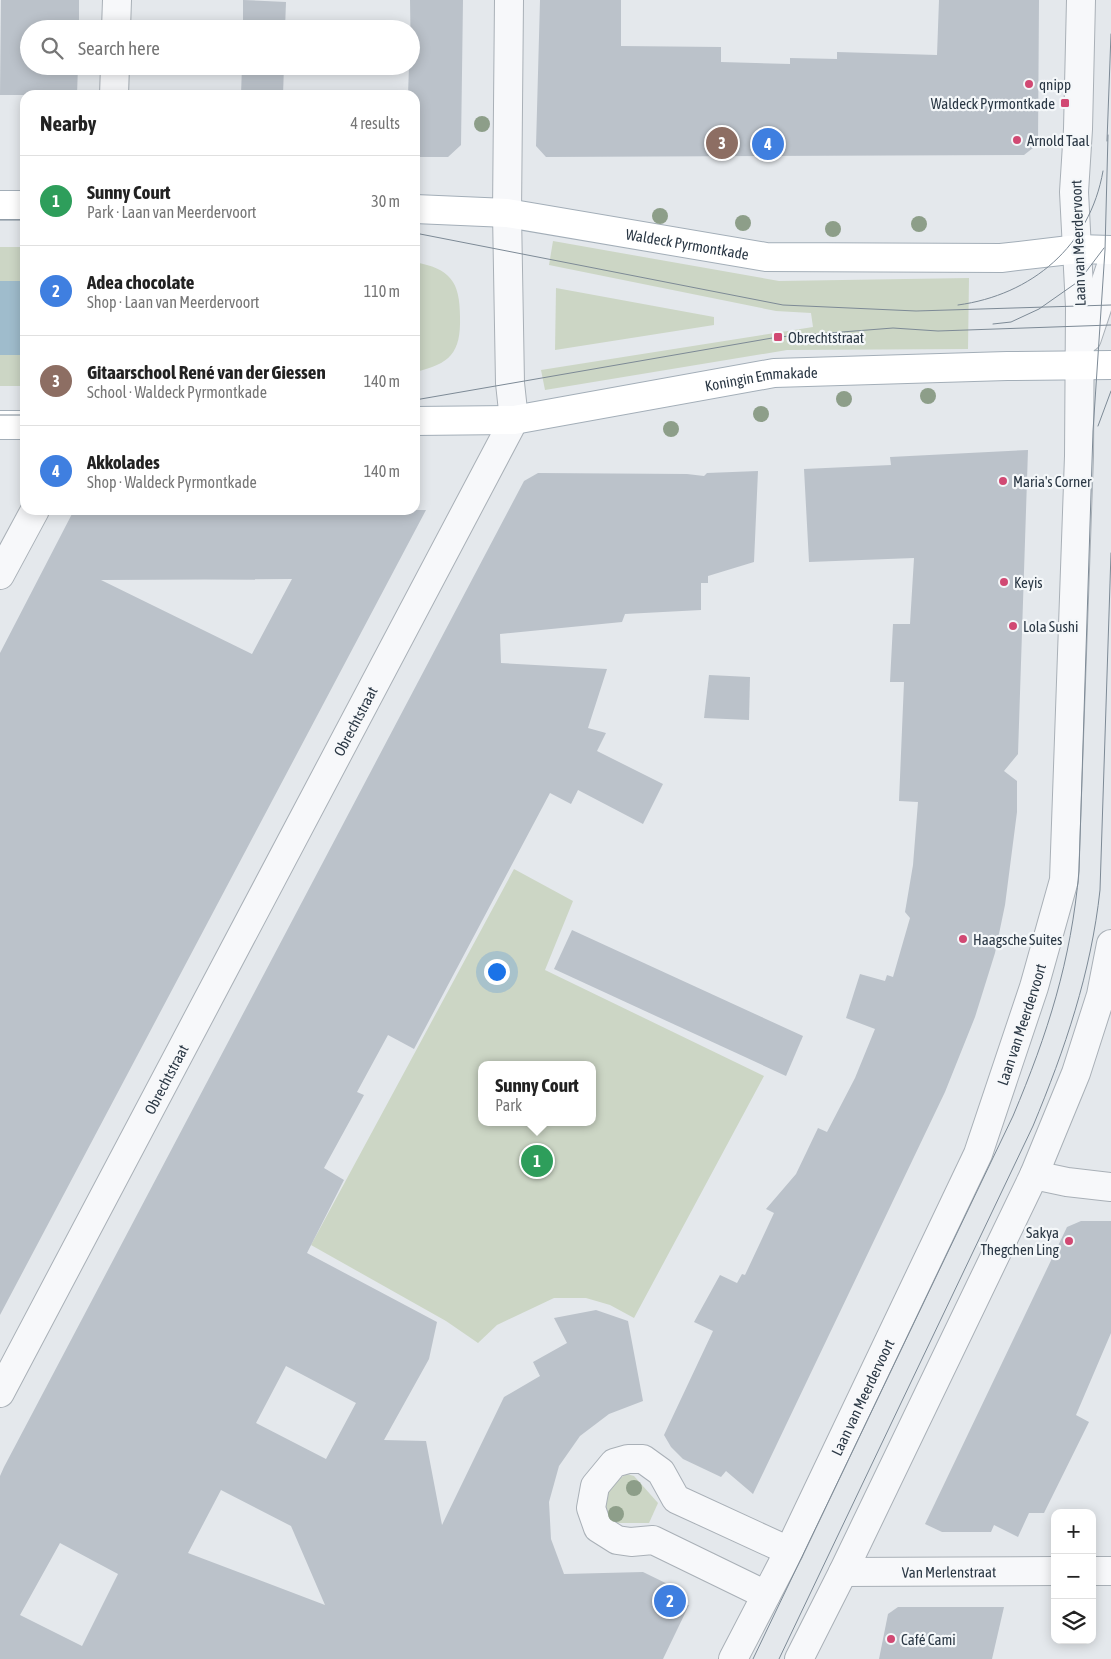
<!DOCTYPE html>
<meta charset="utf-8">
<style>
:root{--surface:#fff;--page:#f2f2f2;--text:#222;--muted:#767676;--line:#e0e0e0;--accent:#d14973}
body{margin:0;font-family:"Asap Condensed",sans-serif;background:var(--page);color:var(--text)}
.controls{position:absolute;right:15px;bottom:15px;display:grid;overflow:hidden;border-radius:10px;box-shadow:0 2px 12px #0003}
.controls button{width:45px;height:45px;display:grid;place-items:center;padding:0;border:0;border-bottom:1px solid var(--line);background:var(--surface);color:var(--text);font:25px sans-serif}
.you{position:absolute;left:496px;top:971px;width:18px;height:18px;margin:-12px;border:4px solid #fff;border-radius:50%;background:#1a73e8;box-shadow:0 0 0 8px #1a73e833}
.badge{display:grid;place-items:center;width:32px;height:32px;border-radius:50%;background:var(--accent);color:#fff;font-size:16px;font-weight:700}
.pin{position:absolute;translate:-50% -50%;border:2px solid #fff;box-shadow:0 1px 5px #0006}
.popup{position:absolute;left:478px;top:1061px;width:118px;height:65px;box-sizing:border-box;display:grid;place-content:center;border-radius:10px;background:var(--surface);filter:drop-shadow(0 1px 4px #0005);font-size:16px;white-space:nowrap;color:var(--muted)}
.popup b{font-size:19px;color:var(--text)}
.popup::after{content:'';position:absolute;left:50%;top:100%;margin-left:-10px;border:10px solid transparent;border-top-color:var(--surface)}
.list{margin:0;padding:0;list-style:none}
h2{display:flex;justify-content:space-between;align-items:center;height:65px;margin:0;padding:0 20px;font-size:21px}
h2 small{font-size:16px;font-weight:400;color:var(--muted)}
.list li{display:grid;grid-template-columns:32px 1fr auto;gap:15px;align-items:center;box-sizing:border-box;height:90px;padding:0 20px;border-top:1px solid var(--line)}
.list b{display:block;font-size:19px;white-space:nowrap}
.list p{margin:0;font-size:16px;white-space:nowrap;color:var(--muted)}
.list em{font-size:16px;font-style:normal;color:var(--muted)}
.icon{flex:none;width:28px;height:28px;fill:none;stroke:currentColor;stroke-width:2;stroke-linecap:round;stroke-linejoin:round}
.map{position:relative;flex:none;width:1111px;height:1659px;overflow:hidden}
.search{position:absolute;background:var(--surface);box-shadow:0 2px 12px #0003;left:20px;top:20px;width:400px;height:55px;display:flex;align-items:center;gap:12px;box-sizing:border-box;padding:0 18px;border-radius:28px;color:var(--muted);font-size:19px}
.panel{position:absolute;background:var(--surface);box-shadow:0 2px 12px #0003;left:20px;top:90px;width:400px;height:425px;border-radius:15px}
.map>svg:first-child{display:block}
.green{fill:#ccd6c5;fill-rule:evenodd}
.water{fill:#9fbccc}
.building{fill:#bbc2ca;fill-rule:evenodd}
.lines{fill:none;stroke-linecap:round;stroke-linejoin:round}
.minor-casing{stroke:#a9b0b7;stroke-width:30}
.major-casing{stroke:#a3aeb8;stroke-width:30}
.minor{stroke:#f7f8fa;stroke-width:28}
.major{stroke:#fff;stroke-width:28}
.tram{stroke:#7d8a96;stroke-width:1}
.tree{fill:#8d9e89}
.poi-dot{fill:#d14973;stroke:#f4f7f9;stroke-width:2}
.labels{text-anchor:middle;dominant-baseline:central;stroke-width:4.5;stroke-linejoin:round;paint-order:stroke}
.poi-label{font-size:15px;fill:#2b3845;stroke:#f4f7f9;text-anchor:start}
.street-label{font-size:15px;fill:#2b3845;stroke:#f4f7f9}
</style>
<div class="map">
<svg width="1111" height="1659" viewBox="0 0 1111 1659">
<rect width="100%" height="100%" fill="#e4e8ec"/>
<g class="green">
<polygon points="553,241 779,281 969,278 968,349 787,350 545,390 541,370 813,327 811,313 776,311 549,265"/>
<rect x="0" y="247" width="25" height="34"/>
<path d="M415,262C450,269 460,281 460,317C461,353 450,364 415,372Z"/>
<polygon points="556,288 714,317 714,325 555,350"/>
<rect x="0" y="355" width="25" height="31"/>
<path d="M514,869L573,901L545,970L764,1076L634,1318L610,1305L586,1298H554L497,1325L478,1343L446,1321L311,1245ZM482,1065H592V1122H482Z"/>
<path d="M627,1474L634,1476L658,1503L649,1523H610C600,1502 607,1484 627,1474Z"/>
</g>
<rect class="water" x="0" y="281" width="25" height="74"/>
<g class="building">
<polygon points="1,0 79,0 79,29 29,29 29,66 78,66 77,95 0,95"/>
<polygon points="243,0 286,2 285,29 243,29"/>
<polygon points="410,0 463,0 461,145 448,157 415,157 415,95 408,95 409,66 411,66"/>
<polygon points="540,0 621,0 621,46 721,47 721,62 790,64 790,58 837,59 837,52 937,55 939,0 1039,0 1038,144 1024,155 546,157 536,146"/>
<polygon points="242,66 284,66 283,95 241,95"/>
<polygon points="1028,450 1018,754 1004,771 1017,781 1017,812 1005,905 995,953 975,1017 945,1092 753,1494 726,1471 721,1477 683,1459 671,1447 664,1435 713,1331 694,1322 720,1275 737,1283 742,1274 745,1275 774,1213 766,1209 796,1174 818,1128 827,1132 855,1078 875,1029 846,1018 860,974 885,981 887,975 893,977 910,918 905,912 913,865 918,802 899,801 904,682 890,682 893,624 910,624 914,558 809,562 804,469 891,465 890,457"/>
<path d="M758,471L754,562L708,576V583H701V610L625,614L622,622L500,634L501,663L607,669L588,728L606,733L597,751L663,784L643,824L578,790L571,804L550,793L414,1049L388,1035L357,1092L364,1095L324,1168L344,1180L307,1253L437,1322L429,1359L384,1440L426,1441L442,1525L504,1397L540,1376L533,1362L567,1343L554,1318L596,1310L628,1321L643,1401L609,1414L580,1436L559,1466L549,1502L551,1539L564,1574L643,1572L682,1591L676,1603L689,1605L663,1659H0V1476L4,1467L524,481L538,473L687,474L704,476L707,473ZM286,1366L356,1403L326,1459L256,1423ZM221,1490L291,1526L325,1605L188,1553ZM60,1543L118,1574L82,1646L20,1615Z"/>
<path d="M74,510H426L0,1315V653ZM292,579L252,654L101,580Z"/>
<polygon points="709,675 750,677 749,720 704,718"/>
<polygon points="572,930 803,1036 786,1076 554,969"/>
<polygon points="1081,1221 1111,1221 1111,1333 1076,1415 1089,1422 1044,1513 1029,1513 1018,1537 994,1525 991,1532 942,1532 925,1524 1067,1227"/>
<polygon points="898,1607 1004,1607 992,1659 879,1659 888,1614"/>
</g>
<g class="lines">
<g class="minor-casing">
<g id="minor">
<polyline points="116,29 117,0"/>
<polyline points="114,95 115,66"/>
<polyline points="1087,338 1111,266"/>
<polyline points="0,575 35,510"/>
<polyline points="1034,1175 1067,1182 1111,1187"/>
<path id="s1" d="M0,1393L514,420L510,383L507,213L509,0"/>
<polyline points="1092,1571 1111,1571"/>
<path id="s2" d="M843,1572L1055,1571"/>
<polyline points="766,1595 653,1540 631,1542 617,1540 598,1528 591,1508 595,1486 614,1463 628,1459 643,1459 661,1472 676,1499 789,1551"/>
<path id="s3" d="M733,1659L789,1551L978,1154L1034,987L1064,880L1079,456L1080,307L1074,192L1078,129L1081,0"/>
<polyline points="799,1659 843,1572 1034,1175 1076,1073 1101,995 1111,944"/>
</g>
</g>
<g class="major-casing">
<g id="major">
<polyline points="0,205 25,205"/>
<path id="s4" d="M415,209L507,213L766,257L1001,258L1078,249L1111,250"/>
<path id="s5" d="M415,421L514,420L774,373L1007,366L1111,365"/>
<polyline points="0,425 25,425"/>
</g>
</g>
<use href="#minor" class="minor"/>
<use href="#major" class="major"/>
<g class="tram">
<polyline points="1107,141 1111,34"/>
<polyline points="0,220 25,220"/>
<polyline points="415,233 783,305 916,311 1111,305"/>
<path d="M958,305C1032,295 1090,246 1103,171"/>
<polyline points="993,324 1011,322 1039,309 1079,281 1104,248"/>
<polyline points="415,400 778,337 893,328 938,331 1111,325"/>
<polyline points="0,415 25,415"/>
<polyline points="1098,426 1111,391"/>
<path d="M753,1659L1013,1116C1048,1033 1071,961 1079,871L1093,431L1105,250L1108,135"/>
<path d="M779,1659L1033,1126C1065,1049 1091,973 1100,890L1111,553"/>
</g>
</g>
<g class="tree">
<circle cx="482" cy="124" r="8"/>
<circle cx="660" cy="216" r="8"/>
<circle cx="743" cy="223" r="8"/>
<circle cx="919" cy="224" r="8"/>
<circle cx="833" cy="229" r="8"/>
<circle cx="928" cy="396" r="8"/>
<circle cx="844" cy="399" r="8"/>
<circle cx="761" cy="414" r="8"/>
<circle cx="671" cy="429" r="8"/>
<circle cx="634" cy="1488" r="8"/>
<circle cx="616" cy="1514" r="8"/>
</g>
<g class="poi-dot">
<circle cx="1029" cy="84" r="5"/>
<rect x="1060" y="98" width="10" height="10" rx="2.5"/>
<circle cx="1017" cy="140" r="5"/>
<rect x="773" y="332" width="10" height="10" rx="2.5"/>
<circle cx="1003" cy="481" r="5"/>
<circle cx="1004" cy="582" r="5"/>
<circle cx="1013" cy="626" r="5"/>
<circle cx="963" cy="939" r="5"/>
<circle cx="1069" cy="1241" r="5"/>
<circle cx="891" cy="1639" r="5"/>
</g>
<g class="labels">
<g class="poi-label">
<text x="1039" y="84">qnipp</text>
<text x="1055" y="103" text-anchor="end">Waldeck Pyrmontkade</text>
<text x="1027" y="140">Arnold Taal</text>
<text x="788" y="337">Obrechtstraat</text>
<text x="1013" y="481">Maria's Corner</text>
<text x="1014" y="582">Keyis</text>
<text x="1023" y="626">Lola Sushi</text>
<text x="973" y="939">Haagsche Suites</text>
<text x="1059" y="1232" text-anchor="end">Sakya<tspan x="1059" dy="17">Thegchen Ling</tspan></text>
<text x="901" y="1639">Café Cami</text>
</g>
<g class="street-label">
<text stroke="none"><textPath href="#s4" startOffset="275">Waldeck Pyrmontkade</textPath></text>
<text transform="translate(1078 243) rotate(-92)">Laan van Meerdervoort</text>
<text stroke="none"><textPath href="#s5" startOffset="350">Koningin Emmakade</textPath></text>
<text stroke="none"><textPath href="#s1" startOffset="760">Obrechtstraat</textPath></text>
<text stroke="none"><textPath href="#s3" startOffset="698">Laan van Meerdervoort</textPath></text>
<text stroke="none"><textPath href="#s1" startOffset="355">Obrechtstraat</textPath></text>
<text stroke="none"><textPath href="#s3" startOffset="292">Laan van Meerdervoort</textPath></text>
<text stroke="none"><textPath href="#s2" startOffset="106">Van Merlenstraat</textPath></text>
</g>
</g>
</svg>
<div class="controls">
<button>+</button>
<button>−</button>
<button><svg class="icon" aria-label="layers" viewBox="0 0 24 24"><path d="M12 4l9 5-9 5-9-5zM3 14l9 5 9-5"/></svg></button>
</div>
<div class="you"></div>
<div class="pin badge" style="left:537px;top:1161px;background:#2e9e5b">1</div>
<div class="popup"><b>Sunny Court</b>Park</div>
<div class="pin badge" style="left:670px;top:1601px;background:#3f7fe0">2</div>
<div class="pin badge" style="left:722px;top:143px;background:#8d6e63">3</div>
<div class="pin badge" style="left:768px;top:144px;background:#3f7fe0">4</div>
<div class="search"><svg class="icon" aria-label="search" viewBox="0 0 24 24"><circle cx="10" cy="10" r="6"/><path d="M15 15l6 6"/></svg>Search here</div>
<section class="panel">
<h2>Nearby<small>4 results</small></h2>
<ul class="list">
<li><span class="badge" style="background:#2e9e5b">1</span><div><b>Sunny Court</b><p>Park · Laan van Meerdervoort</p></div><em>30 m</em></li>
<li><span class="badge" style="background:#3f7fe0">2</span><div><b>Adea chocolate</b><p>Shop · Laan van Meerdervoort</p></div><em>110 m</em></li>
<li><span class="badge" style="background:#8d6e63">3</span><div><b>Gitaarschool René van der Giessen</b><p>School · Waldeck Pyrmontkade</p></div><em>140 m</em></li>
<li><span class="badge" style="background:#3f7fe0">4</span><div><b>Akkolades</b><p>Shop · Waldeck Pyrmontkade</p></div><em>140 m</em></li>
</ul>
</section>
</div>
